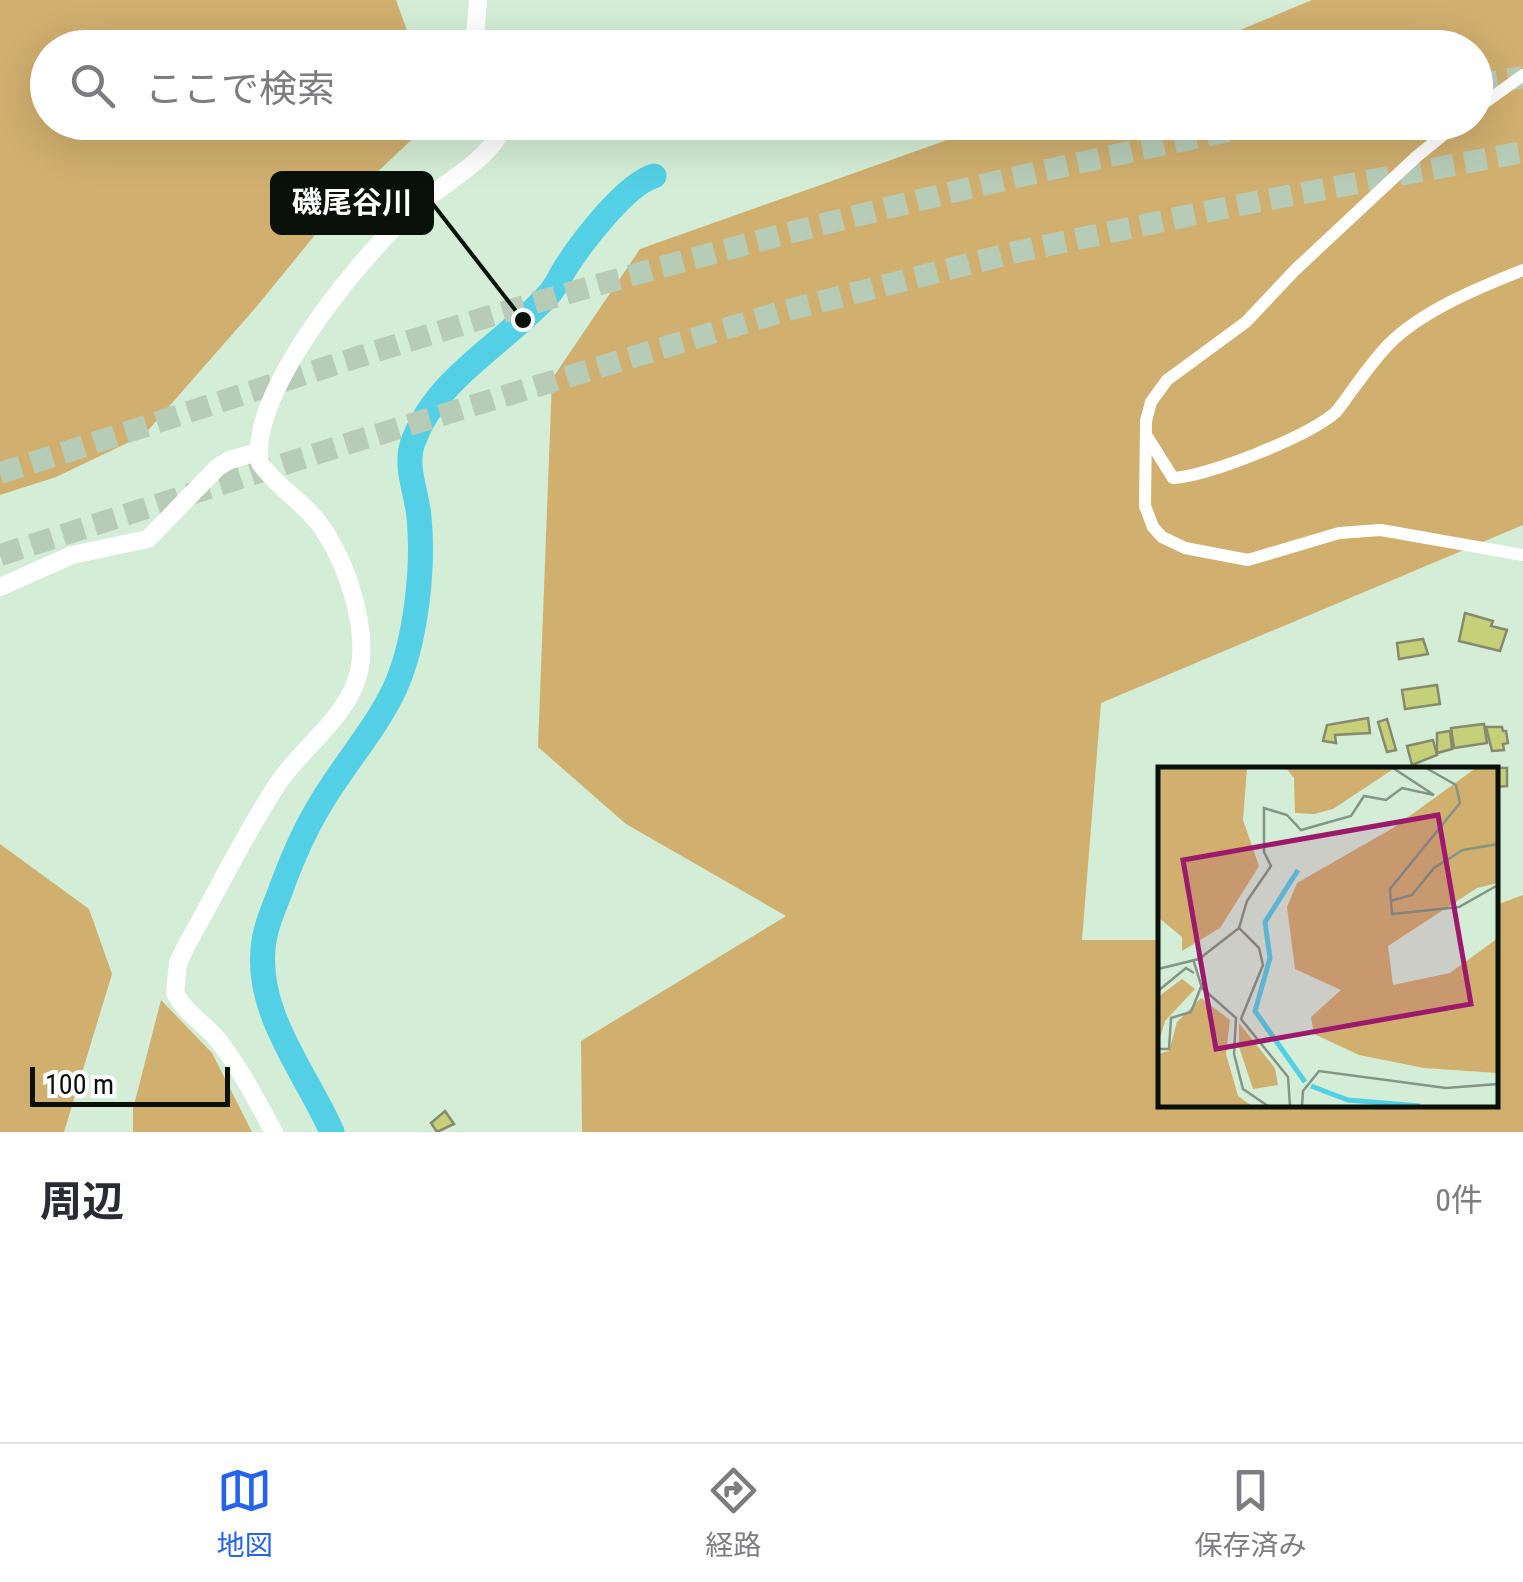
<!DOCTYPE html>
<html lang="ja">
<meta charset="utf-8">
<style>
:root{--surface:#fff;--page:#f2f2f3;--text:#2b2b33;--muted:#7c7c81;--line:#e1e1e2;--accent:#2563eb}
body{margin:0;font-family:"Roboto Condensed","Noto Sans JP",sans-serif;background:var(--page);color:var(--text)}
.scale{position:absolute;left:30px;bottom:25px;width:200px;box-sizing:border-box;padding-left:10px;border:5px solid #09110a;border-top:0;font-size:28px;line-height:35px;white-space:nowrap;color:#09110a;-webkit-text-stroke:8px #fff;paint-order:stroke}
.list{margin:0;padding:0;list-style:none}
h2{display:flex;justify-content:space-between;align-items:center;height:130px;margin:0;padding:0 40px;font-size:42px}
h2 small{font-size:32px;font-weight:400;color:var(--muted)}
.icon{flex:none;width:55px;height:55px;fill:none;stroke:currentColor;stroke-width:2;stroke-linecap:round;stroke-linejoin:round}
.map{position:relative;flex:none;width:1523px;height:1132px;overflow:hidden}
.search{position:absolute;background:var(--surface);box-shadow:0 10px 40px #0002;left:30px;right:30px;top:30px;height:110px;display:flex;align-items:center;gap:25px;box-sizing:border-box;padding:0 35px;border-radius:55px;color:var(--muted);font-size:38px}
.sheet{height:310px;background:var(--surface)}
nav{display:flex;justify-content:space-around;align-items:center;box-sizing:border-box;height:140px;border-top:2px solid var(--line);background:var(--surface);font-size:28px;color:var(--muted)}
nav a{display:grid;justify-items:center;gap:5px}
nav .on{color:var(--accent)}
.map>svg:first-child{display:block}
.green{fill:#d0af6f}
.lines{fill:none;stroke-linecap:round;stroke-linejoin:round}
.river{stroke:#53d0e5;stroke-width:25}
.building{fill:#c5d078;stroke:#868a6e;stroke-width:2.5}
.highway-tunnel{stroke:#b6ccb7;stroke-width:22;stroke-dasharray:22 11;stroke-linecap:butt}
.street{stroke:#fff;stroke-width:12}
.secondary{stroke:#fff;stroke-width:18}
.inset-river{fill:none;stroke:#53d0e5;stroke-width:5}
.inset-road{fill:none;stroke:#839584;stroke-width:2.5}
.view{fill:#9c196c;fill-opacity:0.15;stroke:#9c196c;stroke-width:5}
.inset-edge{fill:none;stroke:#09110a;stroke-width:5}
.leader{fill:none;stroke:#09110a;stroke-width:4}
.callout-dot{fill:#09110a;stroke:#fff;stroke-width:4}
.callout{fill:#09110a;stroke:#09110a;stroke-width:4}
.callout-label{font-size:30px;text-anchor:middle;font-weight:bold;fill:#fff}
</style>
<div class="map">
<svg width="1523" height="1132" viewBox="0 0 1523 1132">
<rect width="100%" height="100%" fill="#d4edd6"/>
<g class="green">
<polygon points="0,0 396,0 413,47 48,48 48,122 429,123 328,219 257,306 144,435 56,477 0,495"/>
<polygon points="1312,0 1523,0 1523,525 1101,703 1082,940 1160,940 1160,1104 1496,1104 1496,905 1523,895 1523,1132 582,1132 581,1041 786,916 626,824 538,747 552,379 640,249 995,123 1476,122 1476,48 1199,47"/>
<polygon points="0,844 89,909 112,974 64,1132 0,1132"/>
<polygon points="161,1000 212,1053 252,1132 133,1132 133,1109"/>
</g>
<g class="lines">
<path class="river" d="M332,1132C307,1075 257,1015 263,950C264,930 273,910 280,892C291,861 304,831 321,803C344,764 376,729 395,688C416,642 424,567 419,517C417,493 404,466 413,442C437,376 506,343 550,293C557,285 560,276 566,267C582,242 626,184 654,176"/>
</g>
<g class="building">
<polygon points="1465,613 1493,621 1491,626 1507,630 1500,651 1459,641"/>
<polygon points="1423,639 1428,654 1399,659 1397,643"/>
<polygon points="1437,685 1440,704 1405,709 1402,690"/>
<polygon points="1368,718 1370,733 1335,735 1336,743 1323,741 1327,725"/>
<polygon points="1387,719 1396,750 1387,752 1378,722"/>
<polygon points="1484,724 1487,743 1454,748 1451,728"/>
<polygon points="1486,727 1502,727 1503,731 1506,731 1508,743 1503,744 1504,750 1492,751"/>
<polygon points="1450,731 1452,749 1437,753 1437,733"/>
<polygon points="1433,740 1437,755 1412,765 1407,746"/>
<polygon points="1470,767 1507,768 1507,786 1496,787 1496,769 1470,769"/>
<polygon points="445,1111 454,1124 437,1132 431,1123"/>
</g>
<g class="lines">
<g class="highway-tunnel">
<polyline points="1476,85 1523,77"/>
<path d="M0,473C187,414 373,349 562,295C796,228 1034,169 1274,122"/>
<polyline points="0,555 353,442 784,311 1016,252 1234,206 1523,152"/>
</g>
<g class="street">
<polyline points="1476,109 1523,75"/>
<polyline points="1459,122 1416,157 1295,270 1246,322 1167,380 1151,402 1146,421 1145,506 1153,527 1162,537 1185,548 1248,560 1339,533 1381,530 1523,555"/>
<path d="M1148,438L1173,478C1209,476 1309,436 1336,412C1353,390 1369,365 1388,345C1421,311 1480,287 1523,270"/>
</g>
<g class="secondary">
<polyline points="478,0 475,37 479,48"/>
<polyline points="0,587 72,555 148,539 217,468 229,460 258,452"/>
<path d="M274,1132C256,1100 240,1067 217,1039C203,1022 186,1014 175,993L178,963L187,944C217,892 244,835 277,785C299,751 336,726 353,689C375,644 349,568 323,529C307,504 277,488 260,463C247,392 366,250 417,206C441,185 499,154 504,122"/>
</g>
</g>
<g transform="translate(1158 767)">
<rect width="340" height="340" fill="#d4edd6"/>
<path d="M0,1H89L85,53L101,99L62,161L24,184V170L0,150ZM128,1H237L175,42L156,47L137,46L136,11ZM318,1H340V116L319,121L230,179L235,218L292,206L340,171V306L266,301L201,288L156,267L153,250L183,223L137,202L129,140L139,116L235,61ZM24,212L37,222L7,254L0,278V230ZM43,231L72,253L68,287L80,329L94,339H0V287L11,284L19,255ZM81,256L117,301L120,318L95,322L81,280Z" fill="#d0af6f"/>
<path class="inset-river" d="M140,103L107,155L112,191L97,244L147,315M153,319L190,333L262,339"/>
<path class="inset-road" d="M268,1L298,18L302,36L232,122L234,147L301,140L340,118M232,134L254,128L276,101L305,83L340,77M35,192L44,221L78,251L76,287L85,322L110,339M0,202L41,192L81,161M0,224L28,201L36,206M0,282H11L13,251L33,245L43,220M132,339L130,310L83,252L105,198L101,181L81,161L89,134L113,99L106,85V41L129,48L143,63L193,49L206,29L228,33L244,21L276,28L235,1M144,339L145,324L161,304L288,321L340,317"/>
<path class="view" d="M280,48L313,237L58,282L25,93Z"/>
<rect width="340" height="340" class="inset-edge"/>
</g>
<path class="leader" d="M523 320L432 203"/>
<circle class="callout-dot" cx="523" cy="320" r="10"/>
<rect class="callout" x="272" y="173" width="160" height="60" rx="10"/>
<g class="callout-label">
<text x="352" y="213">磯尾谷川</text>
</g>
</svg>
<div class="scale">100 m</div>
<div class="search"><svg class="icon" aria-label="search" viewBox="0 0 24 24"><circle cx="10" cy="10" r="6"/><path d="M15 15l6 6"/></svg>ここで検索</div>
</div>
<section class="sheet">
<h2>周辺<small>0件</small></h2>
<ul class="list">
</ul>
</section>
<nav>
<a class="on"><svg class="icon" aria-label="map" viewBox="0 0 24 24"><path d="M3 6l6-2 6 2 6-2v14l-6 2-6-2-6 2zM9 4v14M15 6v14"/></svg>地図</a>
<a><svg class="icon" aria-label="directions" viewBox="0 0 24 24"><path d="M12 3l9 9-9 9-9-9zM9 14v-3h6M13 9l2 2-2 2"/></svg>経路</a>
<a><svg class="icon" aria-label="saved" viewBox="0 0 24 24"><path d="M7 4h10v16l-5-4-5 4z"/></svg>保存済み</a>
</nav>
